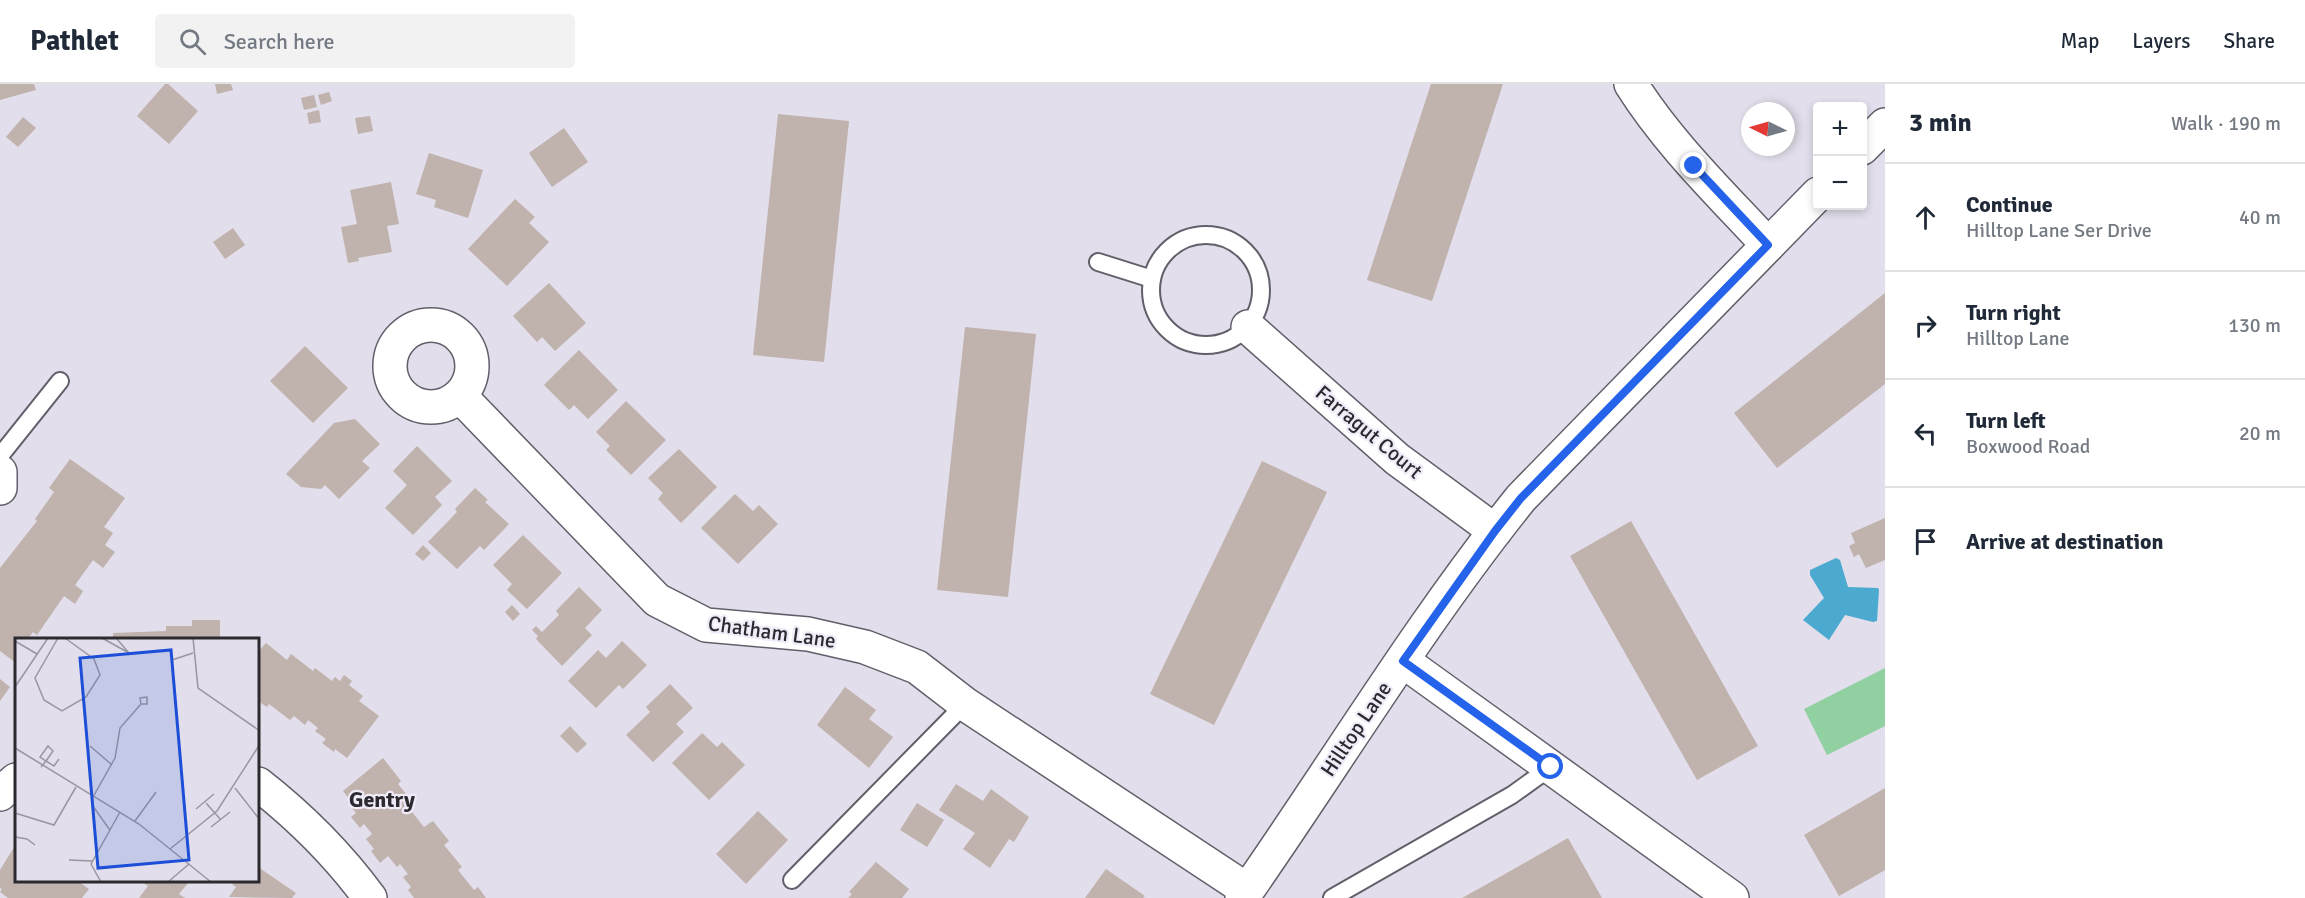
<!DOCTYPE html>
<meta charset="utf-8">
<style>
:root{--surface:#fff;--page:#f2f2f3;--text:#1f2937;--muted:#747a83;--line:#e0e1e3}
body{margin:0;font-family:Signika,sans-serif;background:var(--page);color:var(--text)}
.controls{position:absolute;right:18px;top:18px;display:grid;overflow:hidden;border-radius:6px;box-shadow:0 3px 9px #0003}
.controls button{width:54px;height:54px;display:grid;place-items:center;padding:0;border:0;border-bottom:2px solid var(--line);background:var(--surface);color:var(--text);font:30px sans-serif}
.compass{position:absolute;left:1741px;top:18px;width:54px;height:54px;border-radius:50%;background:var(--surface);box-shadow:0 3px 9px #0003;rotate:275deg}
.stop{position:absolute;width:18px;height:18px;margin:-14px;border:4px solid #2563eb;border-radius:50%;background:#fff}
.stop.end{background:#2563eb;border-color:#fff;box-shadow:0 2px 6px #0008}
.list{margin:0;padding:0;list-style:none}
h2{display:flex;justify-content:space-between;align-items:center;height:78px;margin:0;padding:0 24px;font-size:26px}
h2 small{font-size:20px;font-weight:400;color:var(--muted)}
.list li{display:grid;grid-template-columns:39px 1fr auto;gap:18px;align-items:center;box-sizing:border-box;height:108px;padding:0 24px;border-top:2px solid var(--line)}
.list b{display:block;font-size:22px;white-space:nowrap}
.list p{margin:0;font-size:20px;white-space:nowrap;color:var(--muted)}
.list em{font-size:20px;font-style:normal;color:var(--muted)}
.icon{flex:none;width:33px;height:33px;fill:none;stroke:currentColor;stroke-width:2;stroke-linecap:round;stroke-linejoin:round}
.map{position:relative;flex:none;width:1885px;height:814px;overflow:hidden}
header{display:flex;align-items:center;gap:36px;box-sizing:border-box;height:84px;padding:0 30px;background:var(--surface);border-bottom:2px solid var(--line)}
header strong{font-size:28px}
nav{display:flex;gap:33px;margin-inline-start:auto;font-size:21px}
.search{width:420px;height:54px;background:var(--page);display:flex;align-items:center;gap:15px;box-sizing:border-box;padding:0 21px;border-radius:6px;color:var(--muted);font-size:22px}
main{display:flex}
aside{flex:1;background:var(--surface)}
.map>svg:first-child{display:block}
.green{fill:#90d0a1}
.water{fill:#4ca9d0}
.building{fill:#c0b2ad}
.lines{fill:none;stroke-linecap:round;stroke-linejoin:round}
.lane-casing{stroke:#635f6a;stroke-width:20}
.street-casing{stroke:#635f6a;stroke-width:36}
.secondary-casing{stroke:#635f6a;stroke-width:36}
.lane{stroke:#fff;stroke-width:16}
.street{stroke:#fff;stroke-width:33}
.secondary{stroke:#fff;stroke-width:33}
.route{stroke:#2563eb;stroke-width:8}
.labels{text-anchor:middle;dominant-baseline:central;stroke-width:4.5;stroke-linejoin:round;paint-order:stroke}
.street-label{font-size:21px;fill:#2c2a2f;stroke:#efebf8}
.neighbourhood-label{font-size:22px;font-weight:bold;fill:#2c2a2f;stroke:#efebf8}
.inset-road{fill:none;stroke:#9996a0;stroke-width:1.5}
.view{fill:#1d4ed8;fill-opacity:0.15;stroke:#1d4ed8;stroke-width:3}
.inset-edge{fill:none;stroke:#2c2a2f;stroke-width:3}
</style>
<header>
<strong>Pathlet</strong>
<div class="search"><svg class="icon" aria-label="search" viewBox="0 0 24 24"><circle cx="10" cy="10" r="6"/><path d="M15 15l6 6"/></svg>Search here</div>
<nav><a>Map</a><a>Layers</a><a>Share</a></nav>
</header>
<main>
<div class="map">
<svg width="1885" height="814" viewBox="0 0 1885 814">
<rect width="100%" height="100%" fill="#e2deeb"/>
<polygon class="green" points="1885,584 1885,642 1827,671 1804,625"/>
<polygon class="water" points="1836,474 1840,476 1848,503 1878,504 1879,506 1877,537 1873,538 1845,531 1829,556 1803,536 1824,514 1810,491 1810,486"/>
<g class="building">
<polygon points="0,0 34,0 36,6 0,16"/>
<polygon points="165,0 168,0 198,27 169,60 137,32"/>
<polygon points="215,0 231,0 233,6 217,10"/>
<polygon points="1431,0 1503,0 1432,217 1367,196"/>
<polygon points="329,8 332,17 321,21 318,11"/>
<polygon points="314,11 317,23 304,26 301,14"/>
<polygon points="319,26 321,38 309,40 307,29"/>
<polygon points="778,30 849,37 824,278 753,271"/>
<polygon points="370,32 373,47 358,50 355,34"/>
<polygon points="23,33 36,44 18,63 6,53"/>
<polygon points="564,44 588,78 552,103 529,69"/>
<polygon points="429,69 483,86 468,134 434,123 436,116 416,110"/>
<polygon points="391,98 399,140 387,142 392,168 358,174 359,177 348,179 341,143 357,140 350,106"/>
<polygon points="515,115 535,133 529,139 549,158 507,202 468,165"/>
<polygon points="233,144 245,161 225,175 213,158"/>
<polygon points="549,199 586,239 555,267 542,253 537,258 513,232"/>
<polygon points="1885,209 1885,300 1777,384 1734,329"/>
<polygon points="965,243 1036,250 1008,513 937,506"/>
<polygon points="305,262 348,304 313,339 270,297"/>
<polygon points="579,266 618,306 588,335 574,321 569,326 544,301"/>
<polygon points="626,317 666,356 631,391 606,366 610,362 596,348"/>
<polygon points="355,335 380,360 362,377 370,384 339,415 325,401 321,405 301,403 286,390 334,339"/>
<polygon points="417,362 452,397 435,413 442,421 413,451 385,424 407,401 393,387"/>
<polygon points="679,365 717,403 681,439 658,415 663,409 648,394"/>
<polygon points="70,375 125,414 104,443 113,449 105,461 115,468 103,484 93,476 75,501 83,507 75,520 64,512 37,551 33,548 27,556 16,556 16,579 0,567 0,484 37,437 35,435 54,408 49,404"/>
<polygon points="1262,377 1327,408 1214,641 1150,610"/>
<polygon points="475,404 488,416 485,418 509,440 484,466 480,462 457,485 428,458 457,428 455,425"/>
<polygon points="735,410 753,427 759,421 778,440 738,480 701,444"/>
<polygon points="1885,434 1885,476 1866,484 1859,470 1854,473 1849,462 1855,459 1851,449"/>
<polygon points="1631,437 1758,662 1697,696 1570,472"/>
<polygon points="523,451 562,489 527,525 507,506 512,500 493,481"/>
<polygon points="423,461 431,469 423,477 415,470"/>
<polygon points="579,503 602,526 585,544 592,551 562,582 536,555 538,552 532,546 536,542 542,548 559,531 556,527"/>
<polygon points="512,521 520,530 513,537 505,528"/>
<polygon points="192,536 220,536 220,556 113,556 113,549 166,547 166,542 192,542"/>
<polygon points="622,557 647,581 623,605 619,601 596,624 568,597 598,566 606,574"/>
<polygon points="266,559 287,576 291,570 313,587 315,584 332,597 335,593 340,597 344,591 352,597 349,601 363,612 359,617 379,632 347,674 335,665 334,668 322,659 326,655 315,647 318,644 308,636 305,641 294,632 290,636 269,620 267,623 258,617 258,568"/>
<polygon points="0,595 10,603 0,617"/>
<polygon points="670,600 693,624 676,640 684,648 653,678 626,651 650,628 646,623"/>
<polygon points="845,603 876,626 869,635 893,653 869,684 817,641"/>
<polygon points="570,642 587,660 577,669 560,652"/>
<polygon points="702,649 717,663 722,658 745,681 709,716 672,679"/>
<polygon points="383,674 401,697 398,700 413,719 408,723 424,743 433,737 449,757 444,761 462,783 458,786 474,806 478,803 486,814 414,814 408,806 411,803 403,793 408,790 400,780 397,783 388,772 380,779 371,767 374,765 366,755 372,750 364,740 360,744 351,733 356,729 347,718 350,716 343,707"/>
<polygon points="956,700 983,717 991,705 1029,733 1014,758 1009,755 990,784 963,765 975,749 939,726"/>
<polygon points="1885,704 1885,786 1839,812 1804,751"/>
<polygon points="917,719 944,736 927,763 900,746"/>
<polygon points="758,727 788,756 746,800 716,770"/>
<polygon points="1568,754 1602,814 1462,814 1505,790"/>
<polygon points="16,760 16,798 79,798 89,805 82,814 8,814 0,808 2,805 0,804 0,786"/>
<polygon points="876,778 909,805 902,814 848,814 852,810 849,808"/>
<polygon points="258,783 296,809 292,814 229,813 236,803 232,800 234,798 258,798"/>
<polygon points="1106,785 1145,812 1143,814 1085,814"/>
<polygon points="142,798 189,798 179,810 185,814 139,814 148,802"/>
</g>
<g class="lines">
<g class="lane-casing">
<g id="lane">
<circle cx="1206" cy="206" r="55"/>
<polyline points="1098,178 1152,195"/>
<polyline points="0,372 60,297"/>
<polyline points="792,796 965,620"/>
<polyline points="1332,814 1512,711 1551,683"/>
</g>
</g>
<g class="street-casing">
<g id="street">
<path d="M1631,0C1668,59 1720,109 1768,161"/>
<circle cx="431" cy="282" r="41"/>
<polyline points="1248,243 1397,375 1495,447"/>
<polyline points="460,312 657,516 706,541 808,550 865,563 917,583 965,620 1247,806"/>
<polyline points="0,388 0,404"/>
<polyline points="1403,577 1732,814"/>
<path d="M258,700C299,732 339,772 370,814"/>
<polyline points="0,710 16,696"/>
</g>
</g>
<g class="secondary-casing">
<g id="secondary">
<polyline points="1862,64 1885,41"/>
<path d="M1242,814C1335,681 1419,541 1521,414L1818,110"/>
</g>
</g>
<use href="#lane" class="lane"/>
<use href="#street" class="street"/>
<use href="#secondary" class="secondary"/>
</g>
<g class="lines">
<polyline class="route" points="1551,683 1403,577 1495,447 1521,414 1768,161 1694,82"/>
</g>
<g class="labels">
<g class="street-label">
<text transform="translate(1369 348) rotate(40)">Farragut Court</text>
<text transform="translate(772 548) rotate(8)">Chatham Lane</text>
<text transform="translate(1356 645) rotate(-56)">Hilltop Lane</text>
</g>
<g class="neighbourhood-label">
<text x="382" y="715">Gentry</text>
</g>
</g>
<g transform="translate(15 554)">
<rect width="244" height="244" fill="#e2deeb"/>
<path class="inset-road" d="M43,0L20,40L29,62L47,73L71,59L85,37L79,21L50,0M87,0L114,15L101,0M178,0L183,50L245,93M0,3L22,16M157,22L178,15M0,49L33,0M75,108L96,126M0,110L124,186L196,244M26,129L31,123L38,113L33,108L25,119L31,123L39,128L44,121M220,150L245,182M78,159L100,120L105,90L126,66H132V59L125,60L126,66M191,165L206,182M77,167L95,192M181,171L199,156M0,175L39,187L61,149M120,183L141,154M196,189L215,174M0,199L12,201L20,207M155,211L202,173L245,106M54,222L77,223M86,244L76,226L105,174M153,244L174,226"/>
<path class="view" d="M156,12L174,222L83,230L65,20Z"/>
<rect width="244" height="244" class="inset-edge"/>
</g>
</svg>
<div class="controls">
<button>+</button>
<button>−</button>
</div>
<svg class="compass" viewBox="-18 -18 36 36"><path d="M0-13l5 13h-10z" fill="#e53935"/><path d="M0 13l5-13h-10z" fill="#747a83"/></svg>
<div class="stop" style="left:1551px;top:683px"></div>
<div class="stop end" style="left:1694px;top:82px"></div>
</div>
<aside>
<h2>3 min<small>Walk · 190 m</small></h2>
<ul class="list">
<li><svg class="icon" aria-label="ahead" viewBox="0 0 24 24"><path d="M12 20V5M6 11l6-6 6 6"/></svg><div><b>Continue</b><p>Hilltop Lane Ser Drive</p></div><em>40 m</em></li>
<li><svg class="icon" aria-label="right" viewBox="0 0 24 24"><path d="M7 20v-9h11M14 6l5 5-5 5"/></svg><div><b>Turn right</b><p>Hilltop Lane</p></div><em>130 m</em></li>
<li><svg class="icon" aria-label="left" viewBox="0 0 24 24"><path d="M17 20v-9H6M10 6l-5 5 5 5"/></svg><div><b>Turn left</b><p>Boxwood Road</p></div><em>20 m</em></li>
<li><svg class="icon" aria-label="arrive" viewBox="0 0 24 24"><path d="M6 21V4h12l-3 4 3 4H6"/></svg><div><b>Arrive at destination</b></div></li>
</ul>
</aside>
</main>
